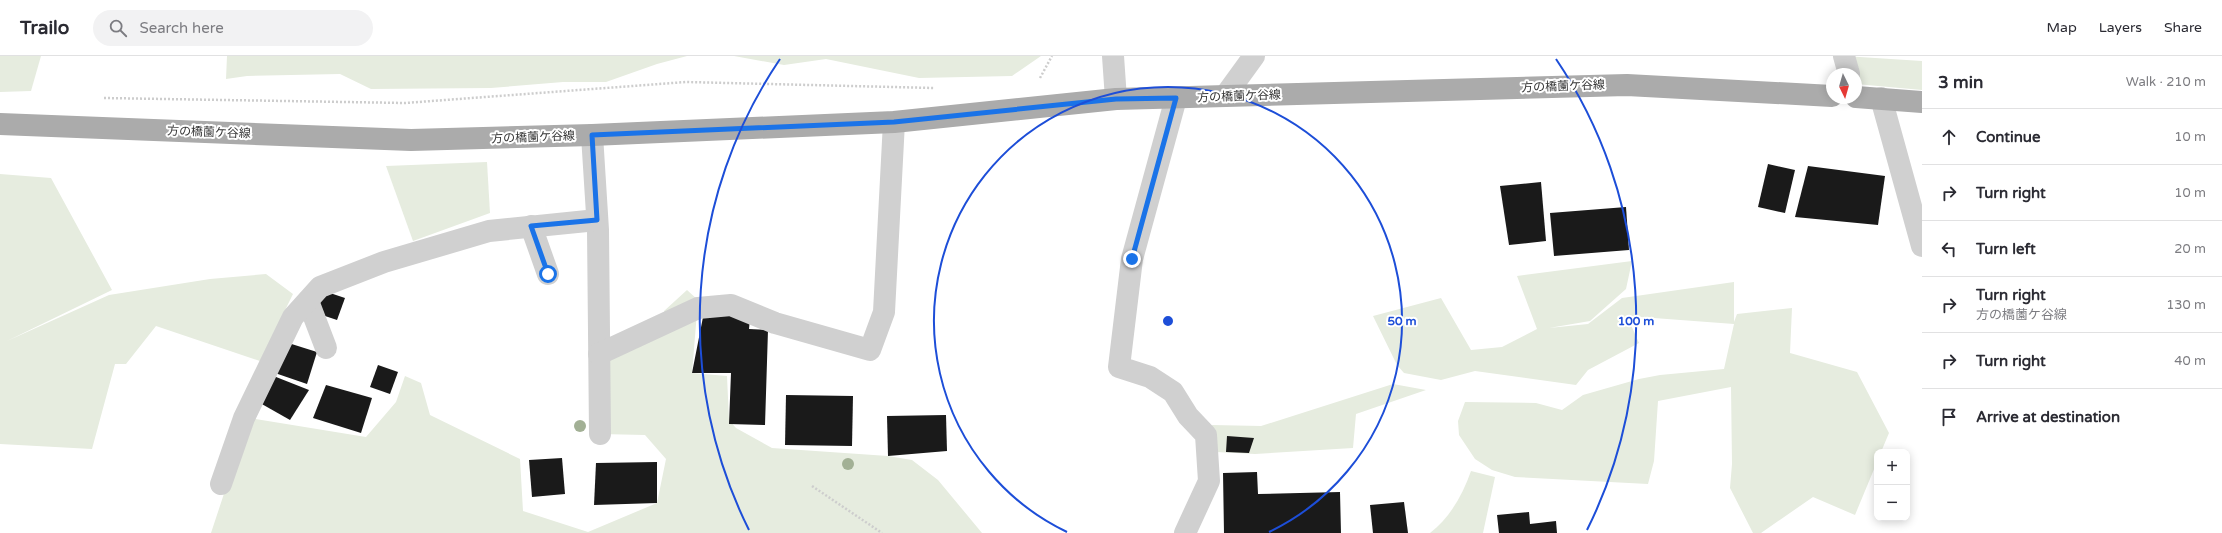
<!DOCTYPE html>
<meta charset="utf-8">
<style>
:root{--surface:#fff;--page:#f2f2f3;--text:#2b2b33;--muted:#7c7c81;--line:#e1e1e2}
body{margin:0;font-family:"Varela Round","Noto Sans JP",sans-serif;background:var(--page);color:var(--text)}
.controls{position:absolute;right:12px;bottom:12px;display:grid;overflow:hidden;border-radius:8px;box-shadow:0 2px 10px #0003}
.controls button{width:36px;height:36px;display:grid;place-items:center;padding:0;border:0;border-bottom:1px solid var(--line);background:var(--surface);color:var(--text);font:20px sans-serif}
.compass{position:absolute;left:1826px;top:12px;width:36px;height:36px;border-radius:50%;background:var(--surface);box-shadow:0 2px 10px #0003;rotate:175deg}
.stop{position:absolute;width:12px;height:12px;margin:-9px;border:3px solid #1a73e8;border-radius:50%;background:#fff}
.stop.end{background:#1a73e8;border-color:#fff;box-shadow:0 1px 4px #0008}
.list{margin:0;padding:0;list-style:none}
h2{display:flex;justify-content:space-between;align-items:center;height:52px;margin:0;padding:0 16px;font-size:17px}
h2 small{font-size:13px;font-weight:400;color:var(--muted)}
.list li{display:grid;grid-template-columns:26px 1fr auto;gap:12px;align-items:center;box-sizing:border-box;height:56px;padding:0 16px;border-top:1px solid var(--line)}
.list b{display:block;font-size:15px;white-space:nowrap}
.list p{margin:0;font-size:13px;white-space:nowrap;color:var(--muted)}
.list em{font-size:13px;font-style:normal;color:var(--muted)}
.icon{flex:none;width:22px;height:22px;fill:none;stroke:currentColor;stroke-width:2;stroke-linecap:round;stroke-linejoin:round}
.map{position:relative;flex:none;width:1922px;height:477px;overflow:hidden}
header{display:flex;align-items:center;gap:24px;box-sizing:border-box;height:56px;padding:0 20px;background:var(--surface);border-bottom:1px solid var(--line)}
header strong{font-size:19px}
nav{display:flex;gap:22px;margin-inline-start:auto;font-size:14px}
.search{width:280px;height:36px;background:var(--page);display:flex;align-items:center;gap:10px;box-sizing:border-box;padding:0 14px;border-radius:22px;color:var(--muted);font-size:15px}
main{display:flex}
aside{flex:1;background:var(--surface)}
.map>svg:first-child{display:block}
.green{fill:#e6ecdf}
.building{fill:#1a1a1a}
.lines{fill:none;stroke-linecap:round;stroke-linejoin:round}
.path{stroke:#cdcdcd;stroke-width:2.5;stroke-dasharray:2 2;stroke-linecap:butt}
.minor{stroke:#d0d0d0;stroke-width:22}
.major{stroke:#ababab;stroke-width:22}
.tree{fill:#a2b095}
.route{stroke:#1a73e8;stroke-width:5}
.ring{fill:none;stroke:#1d4ed8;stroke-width:2}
.labels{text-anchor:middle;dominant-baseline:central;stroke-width:4;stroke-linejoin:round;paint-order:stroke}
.street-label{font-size:12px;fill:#333;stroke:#fff}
.centre{fill:#1d4ed8;stroke:#fff;stroke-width:2}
.ring-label{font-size:12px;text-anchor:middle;font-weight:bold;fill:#1d4ed8;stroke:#fff;stroke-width:4;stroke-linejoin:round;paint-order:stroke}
</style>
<header>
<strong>Trailo</strong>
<div class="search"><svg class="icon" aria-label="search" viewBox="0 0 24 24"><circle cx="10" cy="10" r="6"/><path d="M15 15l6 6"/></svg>Search here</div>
<nav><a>Map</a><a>Layers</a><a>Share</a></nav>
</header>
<main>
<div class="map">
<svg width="1922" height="477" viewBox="0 0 1922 477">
<rect width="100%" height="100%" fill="#fff"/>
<g class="green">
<polygon points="0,0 41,0 31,35 0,36"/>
<polygon points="227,0 687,0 657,8 606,26 563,26 491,32 371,33 340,18 247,20 226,23"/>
<polygon points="734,0 1041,0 1012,20 919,22 826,3 784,9"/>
<polygon points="1844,0 1922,5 1922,34 1856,28 1856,18"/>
<polygon points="487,106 490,157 413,185 386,110"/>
<polygon points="0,118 51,122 112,234 7,285 109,239 210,223 266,218 293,238 260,305 156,270 126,308 115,308 92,393 0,388"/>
<polygon points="1632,205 1626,233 1590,265 1549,272 1588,268 1622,242 1734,226 1734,266 1737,258 1792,252 1790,297 1857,316 1889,377 1881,396 1877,396 1877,406 1855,459 1813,441 1761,477 1753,477 1730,432 1732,408 1731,331 1658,345 1654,405 1648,428 1515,421 1492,414 1475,403 1459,379 1458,365 1465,346 1536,347 1562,354 1583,339 1639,323 1660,319 1724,313 1734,268 1627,260 1639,287 1588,314 1576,329 1475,315 1441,324 1404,317 1397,309 1373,260 1441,242 1471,294 1502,291 1537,273 1517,220"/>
<polygon points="687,234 698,244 692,317 727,320 729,364 736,372 772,392 888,400 912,404 938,424 982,477 211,477 249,362 366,381 396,346 405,320 421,327 430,359 520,403 523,455 588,476 657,447 666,403 645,379 600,378 606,301 667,277 664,255"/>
<polygon points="1393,328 1426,334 1356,358 1353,392 1255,398 1216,396 1212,369 1261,370"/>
<path d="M1471,415L1495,421L1483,477H1430C1450,462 1463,438 1471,415Z"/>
</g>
<g class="building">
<polygon points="1768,108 1795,114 1785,157 1758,151"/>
<polygon points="1808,110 1885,120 1878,169 1795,161"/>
<polygon points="1541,126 1546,185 1509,189 1500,130"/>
<polygon points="1626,151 1629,194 1554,200 1550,157"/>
<polygon points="324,235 345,242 337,264 316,257"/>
<polygon points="704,256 750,262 749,273 768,274 765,369 729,368 731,317 692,317"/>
<polygon points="282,285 317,296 307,328 272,316"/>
<polygon points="378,309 398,316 390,338 370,331"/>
<polygon points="271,319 309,334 290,364 260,347"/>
<polygon points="326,329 372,342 361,377 313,362"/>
<polygon points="786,339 853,340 852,390 785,389"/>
<polygon points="946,359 947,395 888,400 887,360"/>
<polygon points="1227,380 1254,382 1249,397 1226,396"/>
<polygon points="562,402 565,438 532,441 529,404"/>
<polygon points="657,406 657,447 594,449 596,407"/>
<polygon points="1257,416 1258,438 1340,436 1341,477 1224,477 1223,417"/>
<polygon points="1404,446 1408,477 1373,477 1370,449"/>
<polygon points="1529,456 1530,468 1556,465 1557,477 1499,477 1497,459"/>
</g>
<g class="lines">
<g class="path">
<polyline points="1040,22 1052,0"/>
<polyline points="104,42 405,47 686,26 934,32"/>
<polyline points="812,430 882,477"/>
</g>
<g class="minor">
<polyline points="1113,0 1116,43"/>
<polyline points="1844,0 1849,18"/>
<polyline points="1225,40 1254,0"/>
<polyline points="1176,42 1132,203 1119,311 1150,321 1173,336 1188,360 1206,379 1209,425 1185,477"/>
<polyline points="1881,42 1922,190"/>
<polyline points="592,79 598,174 600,378"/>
<polyline points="531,170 548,218"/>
<polyline points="308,245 326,292"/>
<polyline points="599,298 698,252 731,249 775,267 870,294 884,256 894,66"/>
<polyline points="221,428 244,362 293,261 320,231 384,206 489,175 597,164"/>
</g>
<g class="major">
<polyline points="1856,41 1922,46"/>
<polyline points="0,68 411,84 592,79 894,66 1116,43 1627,29 1832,40"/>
</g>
</g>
<g class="tree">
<circle cx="580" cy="370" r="6"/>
<circle cx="848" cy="408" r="6"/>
</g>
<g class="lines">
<polyline class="route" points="548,218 531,170 597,164 592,79 894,66 1116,43 1176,42 1132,203"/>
</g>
<g class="ring">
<path d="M1067 476A234 234 0 1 1 1269 476"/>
<path d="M749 474A468 468 0 0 1 780 3M1556 3A468 468 0 0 1 1587 474"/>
</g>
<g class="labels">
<g class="street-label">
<text transform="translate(1563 30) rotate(-2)">方の橋薗ケ谷線</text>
<text transform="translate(1239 40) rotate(-2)">方の橋薗ケ谷線</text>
<text transform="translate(209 76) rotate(2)">方の橋薗ケ谷線</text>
<text transform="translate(533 81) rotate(-2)">方の橋薗ケ谷線</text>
</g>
</g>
<circle cx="1168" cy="265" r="6" class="centre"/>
<g class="ring-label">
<text x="1402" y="269">50 m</text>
<text x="1636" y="269">100 m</text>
</g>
</svg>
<div class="controls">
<button>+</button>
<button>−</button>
</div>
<svg class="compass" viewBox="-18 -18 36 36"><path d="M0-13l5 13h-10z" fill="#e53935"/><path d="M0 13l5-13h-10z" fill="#7c7c81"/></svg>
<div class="stop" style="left:548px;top:218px"></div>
<div class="stop end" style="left:1132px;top:203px"></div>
</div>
<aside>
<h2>3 min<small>Walk · 210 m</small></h2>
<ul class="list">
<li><svg class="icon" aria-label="ahead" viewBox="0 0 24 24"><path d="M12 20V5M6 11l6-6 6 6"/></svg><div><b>Continue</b></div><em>10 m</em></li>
<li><svg class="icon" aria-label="right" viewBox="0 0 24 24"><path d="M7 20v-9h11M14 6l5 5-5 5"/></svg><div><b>Turn right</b></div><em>10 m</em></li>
<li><svg class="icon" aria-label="left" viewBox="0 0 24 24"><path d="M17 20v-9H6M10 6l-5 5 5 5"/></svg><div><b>Turn left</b></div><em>20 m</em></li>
<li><svg class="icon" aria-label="right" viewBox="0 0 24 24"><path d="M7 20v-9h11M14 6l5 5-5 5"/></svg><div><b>Turn right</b><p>方の橋薗ケ谷線</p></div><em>130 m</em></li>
<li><svg class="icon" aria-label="right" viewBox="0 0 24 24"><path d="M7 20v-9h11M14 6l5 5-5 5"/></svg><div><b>Turn right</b></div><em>40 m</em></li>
<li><svg class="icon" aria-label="arrive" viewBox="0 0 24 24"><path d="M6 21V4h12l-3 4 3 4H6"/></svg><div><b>Arrive at destination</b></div></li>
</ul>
</aside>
</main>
